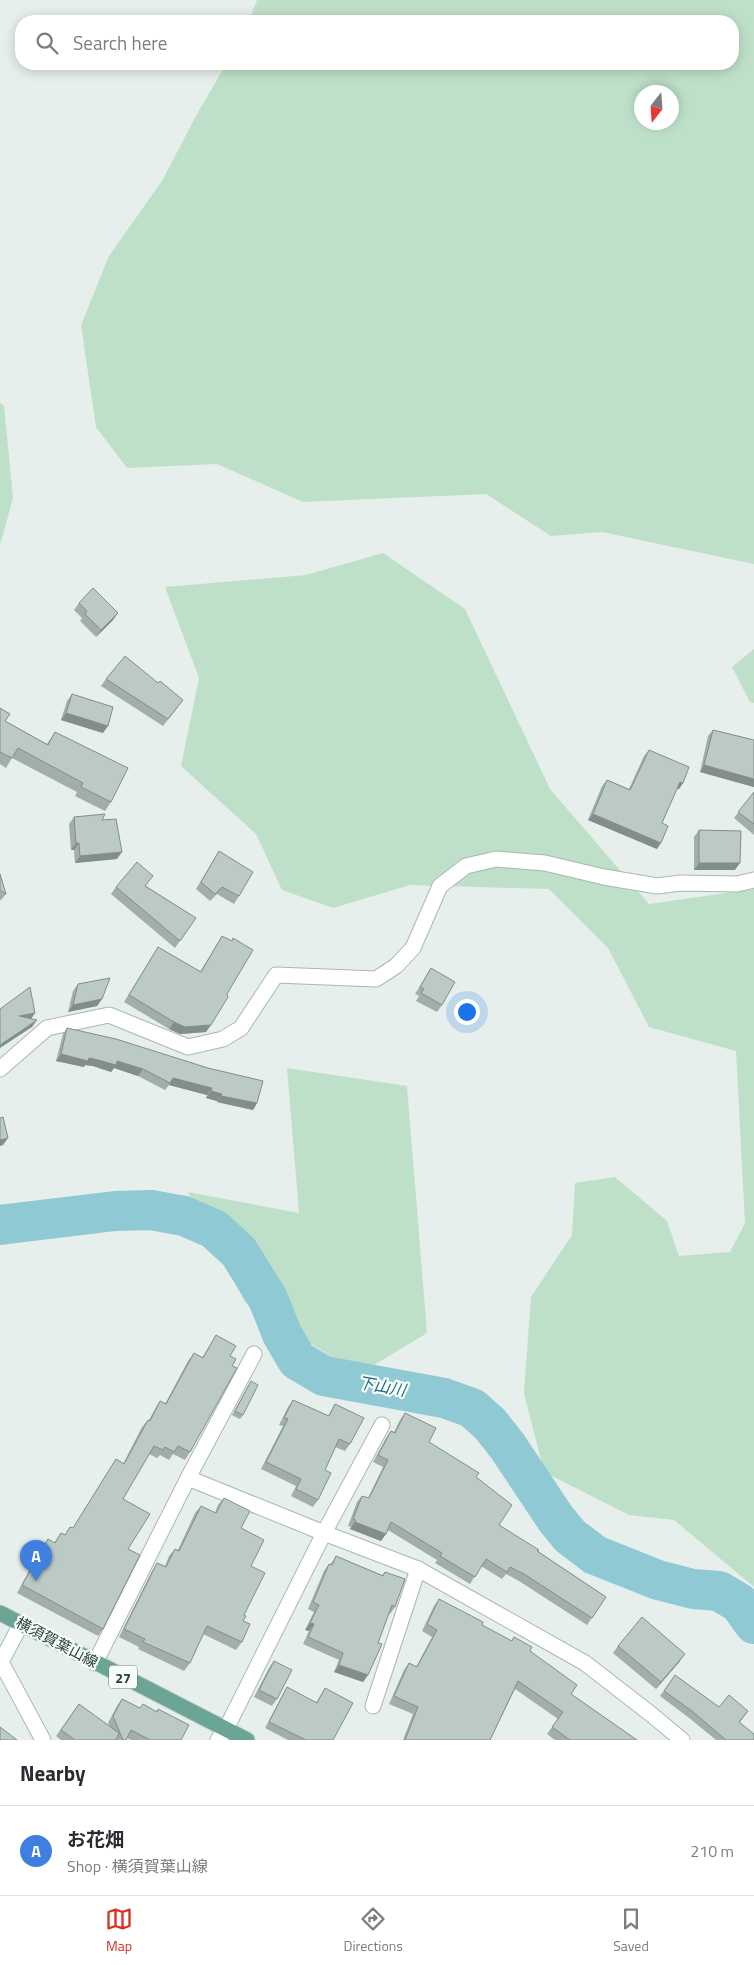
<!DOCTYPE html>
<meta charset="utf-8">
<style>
:root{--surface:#fff;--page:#f2f2f3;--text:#2b2b33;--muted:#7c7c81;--line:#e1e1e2;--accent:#d93025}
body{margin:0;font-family:"Titillium Web","Noto Sans JP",sans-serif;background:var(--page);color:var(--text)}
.compass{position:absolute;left:634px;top:85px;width:45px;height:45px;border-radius:50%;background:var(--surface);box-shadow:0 2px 12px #0003;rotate:197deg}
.you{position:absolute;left:466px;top:1011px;width:18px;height:18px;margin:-12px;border:4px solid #fff;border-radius:50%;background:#1a73e8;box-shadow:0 0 0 8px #1a73e833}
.badge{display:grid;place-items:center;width:32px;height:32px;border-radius:50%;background:var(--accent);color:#fff;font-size:16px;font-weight:700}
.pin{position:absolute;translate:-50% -41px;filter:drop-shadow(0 1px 2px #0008)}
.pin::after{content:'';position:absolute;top:26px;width:18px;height:15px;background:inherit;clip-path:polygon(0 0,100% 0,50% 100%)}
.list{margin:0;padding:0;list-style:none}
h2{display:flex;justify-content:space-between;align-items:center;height:65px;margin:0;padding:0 20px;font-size:21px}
h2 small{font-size:16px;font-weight:400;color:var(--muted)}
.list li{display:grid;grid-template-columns:32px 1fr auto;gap:15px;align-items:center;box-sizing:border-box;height:90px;padding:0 20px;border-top:1px solid var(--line)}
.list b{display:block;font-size:19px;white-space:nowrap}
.list p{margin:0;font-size:16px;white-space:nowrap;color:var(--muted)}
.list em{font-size:16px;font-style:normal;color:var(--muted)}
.icon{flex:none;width:28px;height:28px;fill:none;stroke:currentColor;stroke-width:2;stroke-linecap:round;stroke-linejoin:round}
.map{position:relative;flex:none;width:754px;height:1740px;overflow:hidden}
.search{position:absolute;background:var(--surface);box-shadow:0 2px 12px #0003;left:15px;right:15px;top:15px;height:55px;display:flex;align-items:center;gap:12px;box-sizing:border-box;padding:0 18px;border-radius:20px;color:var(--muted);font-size:19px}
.sheet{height:155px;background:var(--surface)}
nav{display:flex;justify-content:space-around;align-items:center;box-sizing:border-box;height:70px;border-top:1px solid var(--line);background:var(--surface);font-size:14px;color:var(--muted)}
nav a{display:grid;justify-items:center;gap:2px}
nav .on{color:var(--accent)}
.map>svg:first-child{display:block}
.green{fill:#bfe0c8;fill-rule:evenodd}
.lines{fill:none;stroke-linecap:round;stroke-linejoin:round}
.river{stroke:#8ec9d4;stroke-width:40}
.minor-casing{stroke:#a8b8b2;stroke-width:17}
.major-casing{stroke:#c2cac8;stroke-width:17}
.minor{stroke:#fff;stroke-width:15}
.major{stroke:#6aa596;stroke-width:15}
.wall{fill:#a1aea9}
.shaded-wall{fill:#838d89}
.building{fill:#bbcac4;stroke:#838d89}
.labels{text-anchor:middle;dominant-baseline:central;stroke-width:4.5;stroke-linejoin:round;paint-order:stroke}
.shield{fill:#f7fbf9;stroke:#637a73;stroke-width:1}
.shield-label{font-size:14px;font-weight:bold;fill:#24423a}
.street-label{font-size:15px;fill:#24423a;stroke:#f7fbf9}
.water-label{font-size:16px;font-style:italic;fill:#1c6f80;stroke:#f7fbf9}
</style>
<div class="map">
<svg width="754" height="1740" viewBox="0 0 754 1740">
<rect width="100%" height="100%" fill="#e6efeb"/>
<g class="green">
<path d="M257,0H754V564L602,532L551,536L486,494L303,502L217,464L127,468L96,427L81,325L109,256L162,181L197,114L226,64H733V21H249ZM672,92V122H642V92Z"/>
<polygon points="0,403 4,406 13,498 0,545"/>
<polygon points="383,553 465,609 550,789 649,904 754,889 754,1587 674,1520 629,1515 544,1472 524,1393 531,1297 572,1235 575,1183 615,1177 667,1221 679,1256 730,1252 745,1223 736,1051 649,1027 608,948 549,889 410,885 333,908 282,890 256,834 181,766 199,678 165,587 306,575"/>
<polygon points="754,649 754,703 750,702 732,667"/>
<polygon points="287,1068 407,1086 427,1333 359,1374 245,1302 188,1192 299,1213"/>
</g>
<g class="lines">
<polyline class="river" points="0,1225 115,1211 151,1210 184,1216 214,1229 239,1252 268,1299 282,1334 297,1360 324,1376 444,1398 472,1408 490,1424 508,1447 556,1519 570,1536 595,1555 658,1580 693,1589 719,1591 739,1603 754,1624"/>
<g class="minor-casing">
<g id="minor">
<polyline points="0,1069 47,1028 109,1015 188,1047 223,1039 241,1028 276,975 376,979 396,966 413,948 440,886 466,866 496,859 545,863 604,877 657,886 681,883 737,884 754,880"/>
<polyline points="188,1478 254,1354"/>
<polyline points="21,1624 1,1662 43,1740"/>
<polyline points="95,1663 188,1478 324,1533 382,1425"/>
<polyline points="373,1706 418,1569"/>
<polyline points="218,1740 226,1729 324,1533 418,1569 585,1663 652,1715 682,1740"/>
</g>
</g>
<g class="major-casing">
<polyline id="major" points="0,1613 247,1740"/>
</g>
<use href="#minor" class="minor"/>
<use href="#major" class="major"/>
</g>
<g class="wall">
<polygon points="79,603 113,620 96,637 80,621 82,618 74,610"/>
<polygon points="106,679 178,707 163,726 101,686"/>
<polygon points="72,694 103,733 61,720 67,701"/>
<polygon points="0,708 5,721 47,744 55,732 111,802 105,811 75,796 77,792 12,758 6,768 0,764"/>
<polygon points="713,730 754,740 754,787 700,772 708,736"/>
<polygon points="649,750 683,783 679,789 677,788 662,823 657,849 588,820 602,786 607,780 629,789 644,756"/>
<polygon points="754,792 754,835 734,818"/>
<polygon points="74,817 102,820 117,859 75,863 74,850 71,850 69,824"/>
<polygon points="699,830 735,870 694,870 694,837"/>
<polygon points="219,851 239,896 234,904 217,894 210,901 196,889"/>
<polygon points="0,874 6,894 1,900 0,900"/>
<polygon points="146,886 196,918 175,948 111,894 116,887"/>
<polygon points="222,936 227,994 206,1032 180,1034 169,1029 124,1002 158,947 200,972"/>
<polygon points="431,968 442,1005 437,1012 416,1001 419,996 415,994"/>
<polygon points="78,984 102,999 97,1006 68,1012 73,991"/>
<polygon points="67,1028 257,1103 253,1110 217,1102 217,1101 206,1098 207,1095 169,1085 165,1090 138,1076 114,1068 111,1072 93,1066 85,1065 84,1067 56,1061 63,1034"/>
<polygon points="216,1335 230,1356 232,1366 190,1452 185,1460 173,1454 169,1460 160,1455 157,1458 149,1454 123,1499 128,1549 103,1629 98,1636 17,1593 42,1547 48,1539 54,1543 61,1533 65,1535 70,1527 73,1528 116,1459 123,1464 142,1427 148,1420 149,1420 155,1409 160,1401 165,1404 188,1361 194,1353 202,1358"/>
<polygon points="251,1381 243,1415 240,1419 232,1415"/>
<polygon points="293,1400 328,1416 335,1404 350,1444 345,1451 335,1447 325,1470 318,1500 313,1507 291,1496 296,1486 261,1469 283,1426 279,1425 288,1407"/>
<polygon points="405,1413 429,1442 476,1477 499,1525 606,1597 587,1625 519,1581 506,1574 502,1579 481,1566 470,1584 435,1563 437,1560 388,1530 381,1541 350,1529 351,1527 348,1526 357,1502 362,1496 368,1498 383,1467 373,1462 386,1438 391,1431 394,1432 400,1420"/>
<polygon points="224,1498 241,1528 251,1566 244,1615 242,1642 236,1650 203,1634 190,1663 184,1671 138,1649 139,1647 119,1637 152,1571 157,1563 165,1566 169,1556 175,1549 178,1550 195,1513 201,1506 215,1513 218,1505"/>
<polygon points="336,1556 382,1575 385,1572 395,1607 390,1614 389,1613 378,1643 368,1675 363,1682 334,1672 339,1660 303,1644 309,1631 305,1630 314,1612 308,1609 324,1571 329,1564 330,1565"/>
<polygon points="439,1599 482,1625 511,1641 514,1637 530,1651 571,1694 637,1740 555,1740 547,1734 558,1719 515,1689 490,1740 403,1740 413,1714 389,1704 404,1670 409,1663 416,1667 432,1637 422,1631 434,1606"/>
<polygon points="618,1646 680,1661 656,1689 613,1653"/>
<polygon points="274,1661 277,1699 272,1706 254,1697 269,1668"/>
<polygon points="675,1675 719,1707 748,1711 740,1722 754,1740 716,1740 688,1717 660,1696"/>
<polygon points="287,1687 316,1703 325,1688 333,1740 288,1740 265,1728 283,1694"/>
<polygon points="122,1699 140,1708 157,1711 158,1709 181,1740 131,1740 127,1738 126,1740 61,1740 56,1736 79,1704 110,1727 108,1723 117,1706"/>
</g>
<g class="shaded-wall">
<polygon points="118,613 113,620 96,637 101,630"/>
<polygon points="66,713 108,726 103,733 61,720"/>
<polygon points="704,765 754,779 754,787 700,772"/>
<polygon points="680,782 683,783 679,789 675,788"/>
<polygon points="593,814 661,843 657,849 588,820"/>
<polygon points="76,843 79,843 74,850 71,850"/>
<polygon points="122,852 117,859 75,863 80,856"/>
<polygon points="699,863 740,863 735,870 694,870"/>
<polygon points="102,999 97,1006 68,1012 73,1005"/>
<polygon points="35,1013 31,1019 19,1016"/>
<polygon points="37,1020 32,1027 0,1048 0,1045"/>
<polygon points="174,1022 211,1025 206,1032 180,1034 169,1029"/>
<polygon points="61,1054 89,1058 117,1061 143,1069 138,1076 114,1068 111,1072 93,1066 85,1065 84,1067 56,1061"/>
<polygon points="173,1078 212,1088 207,1095 169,1085"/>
<polygon points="211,1091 222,1094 217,1101 206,1098"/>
<polygon points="221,1096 257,1103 253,1110 217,1102"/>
<polygon points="8,1138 3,1145 0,1146 0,1140"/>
<polygon points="355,1522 386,1534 381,1541 350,1529"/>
<polygon points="310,1623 314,1624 309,1631 305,1630"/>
<polygon points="685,1654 680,1661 656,1689 661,1682"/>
<polygon points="339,1665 368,1675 363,1682 334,1672"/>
</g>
<g class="building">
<polygon points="93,588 118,613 101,630 85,614 87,611 79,603"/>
<polygon points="125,656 158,683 160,681 183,700 168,719 106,679"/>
<polygon points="72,694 113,707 108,726 66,713"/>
<polygon points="0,708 10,714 5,721 48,745 55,732 128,768 111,802 81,787 83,783 18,748 12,758 0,752"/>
<polygon points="713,730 754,740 754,779 704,765"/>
<polygon points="649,750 689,767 683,783 680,782 662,823 668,826 661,843 593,814 607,780 630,790"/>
<polygon points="754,792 754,824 738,812"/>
<polygon points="105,814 102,820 116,819 122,852 80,856 79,843 76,843 74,817"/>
<polygon points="699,830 741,831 740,863 699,863"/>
<polygon points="219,851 253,872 239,896 222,887 215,894 201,882"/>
<polygon points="137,862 153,876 145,886 196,918 180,941 116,887"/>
<polygon points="0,874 6,894 0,890"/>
<polygon points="222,936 232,941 233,938 253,950 227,994 228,997 211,1025 185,1027 174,1022 129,995 158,947 201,972"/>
<polygon points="431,968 455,982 442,1005 421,993 424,989 420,987"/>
<polygon points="110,978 102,999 73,1005 78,984"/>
<polygon points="30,987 35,1013 19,1016 37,1020 0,1045 0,1009"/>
<polygon points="67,1028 116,1039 208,1068 263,1081 257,1103 221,1096 222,1094 211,1091 212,1088 173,1078 170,1083 143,1069 117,1061 116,1065 98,1060 89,1058 88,1061 61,1054"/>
<polygon points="3,1117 8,1138 0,1140 0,1118"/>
<polygon points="216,1335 236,1346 230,1356 236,1359 232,1366 237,1368 190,1452 178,1446 174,1452 165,1447 163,1450 154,1446 123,1499 150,1514 128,1549 140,1555 103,1629 22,1585 48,1539 55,1543 61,1533 65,1535 70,1527 73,1528 116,1459 124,1464 148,1420 150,1421 160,1401 166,1404 194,1353 203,1358"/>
<polygon points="251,1381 258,1385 243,1415 235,1411"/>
<polygon points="293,1400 329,1416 335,1404 364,1418 350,1444 339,1439 325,1470 331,1473 318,1500 296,1489 301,1479 266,1462 288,1419 284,1418"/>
<polygon points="405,1413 436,1428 429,1442 479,1473 476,1477 512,1505 499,1525 539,1550 537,1551 606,1597 592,1618 524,1574 510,1567 507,1572 486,1559 475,1577 440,1556 442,1553 391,1522 386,1534 355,1522 356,1520 353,1519 362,1496 369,1498 388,1460 378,1455 391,1431 395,1433"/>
<polygon points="224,1498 250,1511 241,1528 264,1540 251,1566 265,1573 244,1615 246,1616 243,1621 250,1624 242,1642 207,1626 190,1663 143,1642 145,1639 124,1629 157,1563 166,1567 175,1549 179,1551 201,1506 216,1513"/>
<polygon points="336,1556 383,1576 385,1572 405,1579 395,1607 392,1605 378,1643 382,1644 368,1675 339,1665 343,1653 308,1637 314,1624 310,1623 319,1605 313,1602 329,1564 332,1565"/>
<polygon points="439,1599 483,1622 482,1625 512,1641 514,1637 532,1647 530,1651 577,1685 571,1694 637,1740 570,1740 552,1727 563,1712 518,1681 490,1740 405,1740 418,1707 394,1696 409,1663 417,1667 437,1630 427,1624"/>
<polygon points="642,1617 685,1654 661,1682 618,1646"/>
<polygon points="274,1661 292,1670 277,1699 259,1690"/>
<polygon points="675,1675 719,1707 729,1695 748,1711 739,1722 754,1734 754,1740 726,1740 692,1711 664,1691"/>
<polygon points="287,1687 317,1703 325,1688 353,1703 333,1740 306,1740 269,1722"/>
<polygon points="122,1699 140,1708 143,1704 157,1712 158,1709 189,1725 181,1740 150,1740 131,1730 126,1740 123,1740 113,1716"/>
<polygon points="79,1704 119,1733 116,1740 75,1740 61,1730"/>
<polygon points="0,1727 17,1740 0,1740"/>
</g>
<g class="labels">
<rect class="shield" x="109" y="1665.5" width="28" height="23" rx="4"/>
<g class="shield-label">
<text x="123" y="1677">27</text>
</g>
<g class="street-label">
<text transform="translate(57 1642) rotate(28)">横須賀葉山線</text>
</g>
<g class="water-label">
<text transform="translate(382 1386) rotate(10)">下山川</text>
</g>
</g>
</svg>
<svg class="compass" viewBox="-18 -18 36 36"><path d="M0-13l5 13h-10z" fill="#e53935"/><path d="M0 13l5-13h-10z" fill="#7c7c81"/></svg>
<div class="you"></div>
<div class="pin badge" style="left:36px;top:1581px;background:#3f7fe0">A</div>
<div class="search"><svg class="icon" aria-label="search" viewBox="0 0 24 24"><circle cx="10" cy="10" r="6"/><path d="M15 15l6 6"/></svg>Search here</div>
</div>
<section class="sheet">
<h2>Nearby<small></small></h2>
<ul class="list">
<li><span class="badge" style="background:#3f7fe0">A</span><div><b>お花畑</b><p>Shop · 横須賀葉山線</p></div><em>210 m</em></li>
</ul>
</section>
<nav>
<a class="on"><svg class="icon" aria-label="map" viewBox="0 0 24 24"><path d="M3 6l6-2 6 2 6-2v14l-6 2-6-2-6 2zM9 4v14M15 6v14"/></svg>Map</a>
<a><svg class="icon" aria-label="directions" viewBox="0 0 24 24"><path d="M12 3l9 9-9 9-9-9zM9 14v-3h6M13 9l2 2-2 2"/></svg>Directions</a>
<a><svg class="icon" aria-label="saved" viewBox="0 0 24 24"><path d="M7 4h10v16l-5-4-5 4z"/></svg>Saved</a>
</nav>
